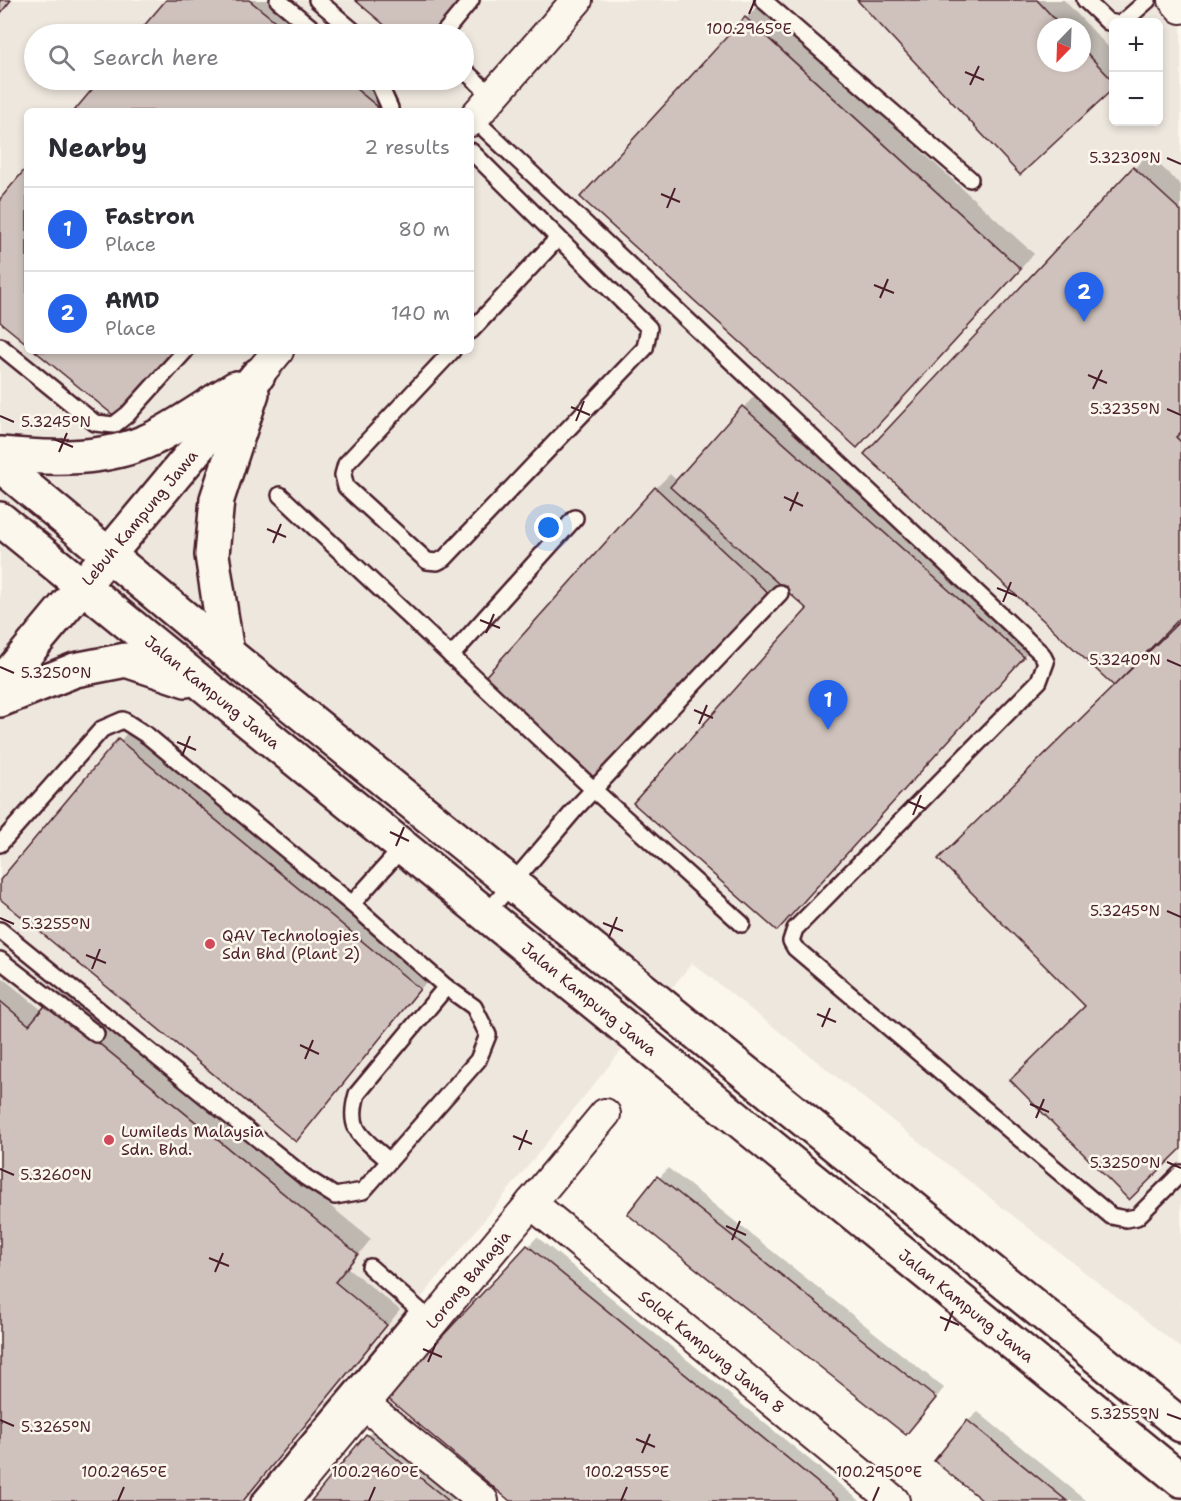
<!DOCTYPE html>
<meta charset="utf-8">
<style>
:root{--surface:#fff;--page:#f7f7f7;--text:#2b2b33;--muted:#7c7c81;--line:#e1e1e2;--accent:#2563eb}
body{margin:0;font-family:"Shantell Sans",sans-serif;background:var(--page);color:var(--text)}
.controls{position:absolute;right:18px;top:18px;display:grid;overflow:hidden;border-radius:9px;box-shadow:0 3px 9px #0003}
.controls button{width:54px;height:54px;display:grid;place-items:center;padding:0;border:0;border-bottom:2px solid var(--line);background:var(--surface);color:var(--text);font:30px sans-serif}
.compass{position:absolute;left:1037px;top:18px;width:54px;height:54px;border-radius:50%;background:var(--surface);box-shadow:0 3px 9px #0003;rotate:203deg}
.you{position:absolute;left:549px;top:528px;width:21px;height:21px;margin:-15px;border:4px solid #fff;border-radius:50%;background:#1a73e8;box-shadow:0 0 0 9px #1a73e833}
.badge{display:grid;place-items:center;width:39px;height:39px;border-radius:50%;background:var(--accent);color:#fff;font-size:20px;font-weight:700}
.pin{position:absolute;translate:-50% -50px;filter:drop-shadow(0 2px 3px #0008)}
.pin::after{content:'';position:absolute;top:32px;width:21px;height:18px;background:inherit;clip-path:polygon(0 0,100% 0,50% 100%)}
.list{margin:0;padding:0;list-style:none}
h2{display:flex;justify-content:space-between;align-items:center;height:78px;margin:0;padding:0 24px;font-size:26px}
h2 small{font-size:20px;font-weight:400;color:var(--muted)}
.list li{display:grid;grid-template-columns:39px 1fr auto;gap:18px;align-items:center;box-sizing:border-box;height:84px;padding:0 24px;border-top:2px solid var(--line)}
.list b{display:block;font-size:22px;white-space:nowrap}
.list p{margin:0;font-size:20px;white-space:nowrap;color:var(--muted)}
.list em{font-size:20px;font-style:normal;color:var(--muted)}
.icon{flex:none;width:33px;height:33px;fill:none;stroke:currentColor;stroke-width:2;stroke-linecap:round;stroke-linejoin:round}
.map{position:relative;flex:none;width:1181px;height:1501px;overflow:hidden}
.search{position:absolute;background:var(--surface);box-shadow:0 3px 9px #0003;left:24px;top:24px;width:450px;height:66px;display:flex;align-items:center;gap:15px;box-sizing:border-box;padding:0 21px;border-radius:33px;color:var(--muted);font-size:22px}
.panel{position:absolute;background:var(--surface);box-shadow:0 3px 9px #0003;left:24px;top:108px;width:450px;height:246px;border-radius:9px}
.map>svg:first-child{display:block}
.built{fill:#eee7de;fill-rule:evenodd}
.shadow{fill:#0003;fill-rule:evenodd}
.building{fill:#cfc2bc;stroke:#4a1f2b;stroke-width:1.5}
.lines{fill:none;stroke-linecap:round;stroke-linejoin:round}
.lane-casing{stroke:#4a1f2b;stroke-width:20}
.street-casing{stroke:#4a1f2b;stroke-width:34}
.secondary-casing{stroke:#4a1f2b;stroke-width:38}
.lane{stroke:#fbf7ec;stroke-width:15}
.street{stroke:#fbf7ec;stroke-width:30}
.secondary{stroke:#fbf7ec;stroke-width:33}
.ticks{fill:none;stroke:#4a1f2b;stroke-width:2}
.poi-dot{fill:#d1495b;stroke:#fbf7ec;stroke-width:2}
.labels{text-anchor:middle;dominant-baseline:central;stroke-width:5;stroke-linejoin:round;paint-order:stroke}
.street-label{font-size:16px;fill:#4a1f2b;stroke:#fbf7ec}
.poi-label{font-size:16px;fill:#4a1f2b;stroke:#fbf7ec;text-anchor:start}
.ticks-label{font-size:15px;text-anchor:middle;fill:#4a1f2b;stroke:#fbf7ec;stroke-width:5;stroke-linejoin:round;paint-order:stroke}
</style>
<div class="map">
<svg width="1181" height="1501" viewBox="0 0 1181 1501">
<rect width="100%" height="100%" fill="#fbf7ec"/>
<filter id="ink" filterUnits="userSpaceOnUse"><feTurbulence type="fractalNoise" baseFrequency=".0167" numOctaves="2"/><feDisplacementMap in="SourceGraphic" scale="12" xChannelSelector="R" yChannelSelector="G"/><feConvolveMatrix kernelMatrix="1 2 1 2 8 2 1 2 1" color-interpolation-filters="sRGB"/></filter>
<g filter="url(#ink)">
<path class="built" d="M0,0H1181V1348L692,963L257,1501H0ZM1114,22H1158V122H1114ZM1046,27H1082V63H1046ZM34,34H464V80H34ZM27,111H471V351H27Z"/>
<g class="shadow">
<polygon points="168,0 280,0 322,34 139,34"/>
<polygon points="357,0 463,0 434,34 398,34"/>
<path d="M859,0H1064L1114,53V86ZM1046,27H1082V63H1046Z"/>
<polygon points="760,4 1034,254 871,432 746,18"/>
<polygon points="102,80 376,80 391,92 376,111 75,111"/>
<polygon points="1148,154 1181,185 1181,615 1162,635 1164,636 1181,620 1181,1147 1087,1006 1116,686 867,454"/>
<polygon points="757,393 1036,643 791,915 810,609 779,582 609,763 656,488 670,474 677,481"/>
<polygon points="133,726 433,974 296,1140 0,897 0,883"/>
<polygon points="0,976 43,1011 63,989 371,1239 348,1268 400,1310 244,1501 0,1501"/>
<polygon points="668,1168 944,1388 915,1424 630,1213"/>
<polygon points="537,1237 860,1501 512,1501 388,1397"/>
<polygon points="978,1412 1087,1501 985,1501 968,1421"/>
<polygon points="376,1426 470,1501 313,1501"/>
</g>
<g class="building">
<polygon points="0,0 11,0 0,14"/>
<polygon points="166,0 249,0 291,34 137,34"/>
<polygon points="355,0 463,0 434,34 395,34"/>
<polygon points="857,0 1037,0 1062,27 1046,27 1046,63 1082,63 1082,48 1114,82 1114,88 1020,175"/>
<polygon points="745,17 1021,269 857,448 580,197"/>
<polygon points="100,80 345,80 378,107 375,111 74,111"/>
<polygon points="27,167 27,344 0,322 0,199"/>
<polygon points="1133,167 1181,211 1181,432 1176,437 1181,442 1181,617 1114,686 864,454"/>
<polygon points="35,351 175,351 118,419"/>
<polygon points="742,406 1024,657 777,931 633,803 807,609 670,487"/>
<polygon points="655,487 769,594 595,779 485,677"/>
<polygon points="1181,620 1181,1149 1129,1200 1010,1080 1085,1006 938,859"/>
<polygon points="118,739 420,989 296,1142 0,899 0,880"/>
<polygon points="0,1001 29,1025 48,1002 358,1254 335,1282 387,1325 243,1501 0,1501"/>
<polygon points="657,1176 936,1398 906,1435 627,1214"/>
<polygon points="527,1245 840,1501 510,1501 386,1397"/>
<polygon points="967,1420 1067,1501 983,1501 934,1461"/>
<polygon points="366,1434 449,1501 311,1501"/>
</g>
<g class="lines">
<g class="lane-casing">
<g id="lane">
<polyline points="278,0 319,34"/>
<polyline points="317,0 357,34"/>
<polyline points="763,0 970,179"/>
<polyline points="1085,0 1108,22 1114,23"/>
<polyline points="1123,22 1148,0"/>
<polyline points="443,34 471,0"/>
<polyline points="464,70 494,98"/>
<polyline points="373,80 379,84 390,108 388,111"/>
<polyline points="473,118 1042,654 1046,662 1039,681 795,929 791,941 795,948 1111,1216 1126,1219 1137,1217 1181,1173"/>
<polyline points="471,331 558,238"/>
<polyline points="0,346 95,423 114,425 128,414 185,351"/>
<polyline points="452,351 346,464 343,475 346,487 427,561 437,562 445,558 645,348 649,328 471,151"/>
<polyline points="280,495 594,790 742,924"/>
<polyline points="451,656 575,518"/>
<polyline points="0,844 102,729 123,720 148,736 352,904 446,987 474,1007 488,1035 478,1060 363,1191 335,1196 305,1177 0,930"/>
<polyline points="352,904 403,847"/>
<polyline points="486,914 578,806 780,593"/>
<polyline points="0,960 96,1034"/>
<path d="M389,1161C363,1137 346,1132 357,1094L446,987"/>
<polyline points="259,1501 419,1310 370,1267"/>
</g>
</g>
<g class="street-casing">
<g id="street">
<polyline points="1174,0 1181,8"/>
<polyline points="471,121 577,0"/>
<polyline points="258,375 278,351"/>
<path id="s1" d="M531,1203L894,1501"/>
<polyline points="364,1404 483,1501"/>
<path id="s2" d="M284,1501L605,1114"/>
</g>
</g>
<g class="secondary-casing">
<g id="secondary">
<path d="M0,454C51,459 107,461 154,438C182,424 209,404 236,388"/>
<polyline points="0,465 227,653 1181,1425"/>
<path id="s3" d="M0,519L1181,1480"/>
<polyline points="227,653 212,555 217,499 252,393"/>
<path id="s4" d="M0,685L258,375"/>
<polyline points="0,700 75,670 126,660 186,680"/>
</g>
</g>
<use href="#lane" class="lane"/>
<use href="#street" class="street"/>
<use href="#secondary" class="secondary"/>
</g>
</g>
<path class="ticks" d="M749,14L755,0M965,72L984,80M970,85L979,66M1167,158L1181,164M661,194L680,202M667,208L675,188M874,285L894,293M880,298L888,279M1088,375L1107,383M1093,389L1102,370M571,407L590,415M1167,409L1181,415M0,416L14,422M576,421L584,401M54,439L73,447M59,452L67,433M784,497L803,506M790,511L798,492M267,529L286,537M273,543L281,524M997,588L1017,596M1003,602L1011,582M480,620L500,628M486,633L494,614M1167,660L1181,666M0,667L14,673M694,710L713,718M699,724L707,705M177,742L196,750M182,756L190,736M907,801L926,809M913,815L921,795M390,832L409,841M396,846L404,827M1167,911L1181,917M0,918L14,924M603,923L623,931M609,937L617,917M86,955L106,963M92,969L100,949M817,1014L836,1022M822,1027L830,1008M300,1045L319,1054M305,1059L313,1040M1030,1104L1049,1112M1036,1118L1044,1099M513,1136L532,1144M519,1150L527,1130M1167,1162L1181,1168M0,1169L14,1175M726,1226L746,1235M732,1240L740,1221M209,1258L229,1266M215,1272L223,1253M940,1317L959,1325M945,1331L953,1311M423,1349L442,1357M428,1362L436,1343M1167,1414L1181,1419M0,1420L14,1426M636,1439L655,1447M642,1453L650,1434M118,1501L124,1487M369,1501L375,1487M621,1501L627,1487M873,1501L879,1487"/>
<g class="poi-dot">
<circle cx="210" cy="944" r="6"/>
<circle cx="109" cy="1140" r="6"/>
</g>
<g class="labels">
<g class="street-label">
<text stroke="none"><textPath href="#s4" startOffset="218">Lebuh Kampung Jawa</textPath></text>
<text stroke="none"><textPath href="#s3" startOffset="274">Jalan Kampung Jawa</textPath></text>
<text stroke="none"><textPath href="#s3" startOffset="760">Jalan Kampung Jawa</textPath></text>
<text stroke="none"><textPath href="#s2" startOffset="288">Lorong Bahagia</textPath></text>
<text stroke="none"><textPath href="#s3" startOffset="1246">Jalan Kampung Jawa</textPath></text>
<text stroke="none"><textPath href="#s1" startOffset="234">Solok Kampung Jawa 8</textPath></text>
</g>
<g class="poi-label">
<text x="222" y="935">QAV Technologies<tspan x="222" dy="18">Sdn Bhd (Plant 2)</tspan></text>
<text x="121" y="1131">Lumileds Malaysia<tspan x="121" dy="18">Sdn. Bhd.</tspan></text>
</g>
</g>
<g class="ticks-label">
<text x="749" y="34">100.2965°E</text>
<text x="1125" y="163">5.3230°N</text>
<text x="1125" y="414">5.3235°N</text>
<text x="56" y="427">5.3245°N</text>
<text x="1125" y="665">5.3240°N</text>
<text x="56" y="678">5.3250°N</text>
<text x="1125" y="916">5.3245°N</text>
<text x="56" y="929">5.3255°N</text>
<text x="1125" y="1168">5.3250°N</text>
<text x="56" y="1180">5.3260°N</text>
<text x="1125" y="1419">5.3255°N</text>
<text x="56" y="1432">5.3265°N</text>
<text x="124" y="1477">100.2965°E</text>
<text x="375" y="1477">100.2960°E</text>
<text x="627" y="1477">100.2955°E</text>
<text x="879" y="1477">100.2950°E</text>
</g>
</svg>
<div class="controls">
<button>+</button>
<button>−</button>
</div>
<svg class="compass" viewBox="-18 -18 36 36"><path d="M0-13l5 13h-10z" fill="#e53935"/><path d="M0 13l5-13h-10z" fill="#7c7c81"/></svg>
<div class="you"></div>
<div class="pin badge" style="left:828px;top:730px">1</div>
<div class="pin badge" style="left:1084px;top:322px">2</div>
<div class="search"><svg class="icon" aria-label="search" viewBox="0 0 24 24"><circle cx="10" cy="10" r="6"/><path d="M15 15l6 6"/></svg>Search here</div>
<section class="panel">
<h2>Nearby<small>2 results</small></h2>
<ul class="list">
<li><span class="badge">1</span><div><b>Fastron</b><p>Place</p></div><em>80 m</em></li>
<li><span class="badge">2</span><div><b>AMD</b><p>Place</p></div><em>140 m</em></li>
</ul>
</section>
</div>
